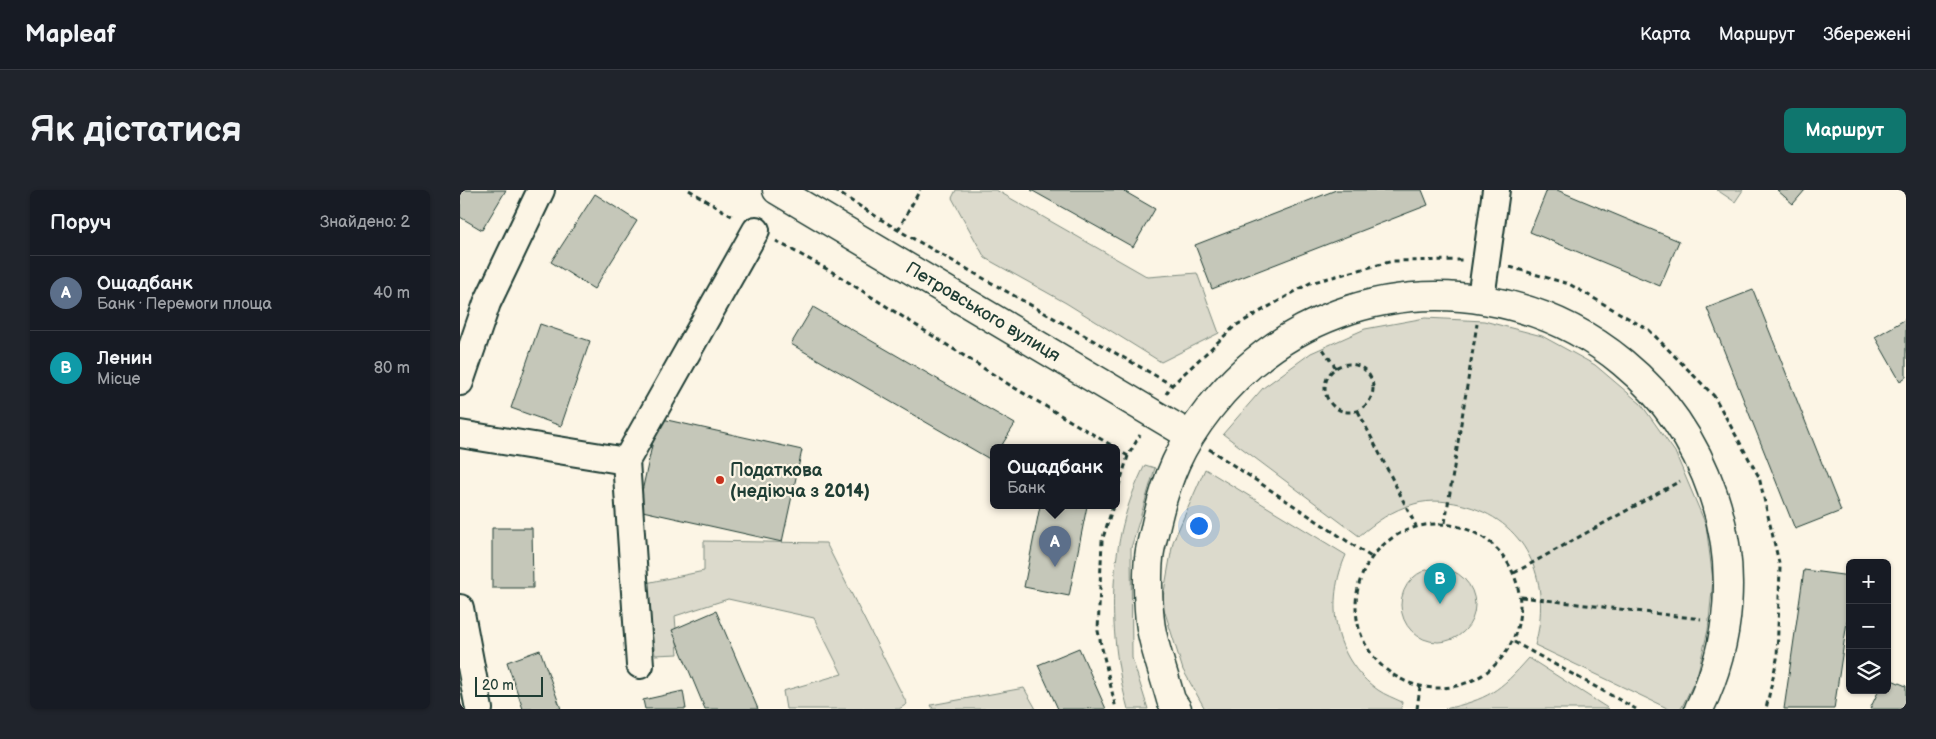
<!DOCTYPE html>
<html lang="uk">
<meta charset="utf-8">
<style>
:root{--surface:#171b24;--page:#20242c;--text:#f1f3f6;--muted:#9ea1a6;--line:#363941;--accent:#0f766e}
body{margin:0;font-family:"Balsamiq Sans",sans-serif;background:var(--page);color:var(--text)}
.controls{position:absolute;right:15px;bottom:15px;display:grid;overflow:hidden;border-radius:8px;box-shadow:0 1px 4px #0004}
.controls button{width:45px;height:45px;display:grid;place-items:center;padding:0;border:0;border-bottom:1px solid var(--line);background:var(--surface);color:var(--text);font:25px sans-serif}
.scale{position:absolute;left:15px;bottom:12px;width:68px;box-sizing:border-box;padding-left:5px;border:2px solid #1f3d34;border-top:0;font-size:14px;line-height:18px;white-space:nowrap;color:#1f3d34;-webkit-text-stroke:4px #fcf5e5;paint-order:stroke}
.you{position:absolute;left:738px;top:335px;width:18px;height:18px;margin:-12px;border:4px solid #fff;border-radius:50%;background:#1a73e8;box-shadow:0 0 0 8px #1a73e833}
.badge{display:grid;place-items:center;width:32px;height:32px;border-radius:50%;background:var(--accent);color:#fff;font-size:16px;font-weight:700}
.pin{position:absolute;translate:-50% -41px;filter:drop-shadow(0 1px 2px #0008)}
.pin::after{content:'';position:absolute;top:26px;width:18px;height:15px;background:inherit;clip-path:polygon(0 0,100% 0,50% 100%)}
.popup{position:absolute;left:530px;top:254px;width:130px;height:65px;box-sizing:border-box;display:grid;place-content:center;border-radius:8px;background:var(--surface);filter:drop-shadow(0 1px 4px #0005);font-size:16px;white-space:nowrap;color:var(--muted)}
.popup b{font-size:19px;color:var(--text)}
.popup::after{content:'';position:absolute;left:50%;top:100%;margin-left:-10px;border:10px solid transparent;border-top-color:var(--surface)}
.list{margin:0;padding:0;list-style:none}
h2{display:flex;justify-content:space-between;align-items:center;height:65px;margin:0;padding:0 20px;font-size:21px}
h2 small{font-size:16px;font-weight:400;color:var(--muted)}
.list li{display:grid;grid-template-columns:32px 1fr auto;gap:15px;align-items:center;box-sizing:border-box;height:75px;padding:0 20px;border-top:1px solid var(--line)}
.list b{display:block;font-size:19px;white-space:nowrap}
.list p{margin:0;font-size:16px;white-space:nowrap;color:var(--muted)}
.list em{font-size:16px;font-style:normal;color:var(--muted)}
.icon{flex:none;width:28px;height:28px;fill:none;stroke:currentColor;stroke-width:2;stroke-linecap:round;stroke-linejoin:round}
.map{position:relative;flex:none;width:1446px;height:519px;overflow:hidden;border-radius:8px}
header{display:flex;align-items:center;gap:30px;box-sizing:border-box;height:70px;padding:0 25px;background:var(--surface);border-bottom:1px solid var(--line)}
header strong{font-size:24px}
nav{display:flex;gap:28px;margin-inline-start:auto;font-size:18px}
.intro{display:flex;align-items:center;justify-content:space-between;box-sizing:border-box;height:120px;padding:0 30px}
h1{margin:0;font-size:35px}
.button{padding:12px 22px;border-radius:8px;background:var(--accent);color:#fff;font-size:18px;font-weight:700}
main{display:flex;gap:30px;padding:0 30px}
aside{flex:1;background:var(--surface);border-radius:8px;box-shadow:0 1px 4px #0004}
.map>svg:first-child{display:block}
.green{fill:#dcdacc;stroke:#7e8c80}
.building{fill:#c5c7b9;stroke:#1f3d34}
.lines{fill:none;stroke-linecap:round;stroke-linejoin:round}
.minor-casing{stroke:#1f3d34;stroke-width:30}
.major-casing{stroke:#1f3d34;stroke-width:31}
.path{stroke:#1f3d34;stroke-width:3;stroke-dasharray:5 4;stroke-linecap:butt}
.minor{stroke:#fcf5e5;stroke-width:26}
.major{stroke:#fcf5e5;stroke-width:28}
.poi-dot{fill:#c8321e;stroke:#fcf5e5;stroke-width:2}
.labels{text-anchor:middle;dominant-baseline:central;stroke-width:4.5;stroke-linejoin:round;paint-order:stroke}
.street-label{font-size:18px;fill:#1f3d34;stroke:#fcf5e5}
.poi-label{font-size:18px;font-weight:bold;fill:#1f3d34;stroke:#fcf5e5;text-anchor:start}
</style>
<header>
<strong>Mapleaf</strong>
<nav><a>Карта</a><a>Маршрут</a><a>Збережені</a></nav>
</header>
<div class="intro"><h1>Як дістатися</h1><a class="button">Маршрут</a></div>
<main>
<aside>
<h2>Поруч<small>Знайдено: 2</small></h2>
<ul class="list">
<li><span class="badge" style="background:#5c6f8a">A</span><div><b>Ощадбанк</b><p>Банк · Перемоги площа</p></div><em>40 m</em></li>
<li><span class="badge" style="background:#0f9aa8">B</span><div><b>Ленин</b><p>Місце</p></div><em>80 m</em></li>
</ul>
</aside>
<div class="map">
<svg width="1446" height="519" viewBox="0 0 1446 519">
<rect width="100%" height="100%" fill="#fcf5e5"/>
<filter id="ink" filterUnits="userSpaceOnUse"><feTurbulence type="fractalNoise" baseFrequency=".02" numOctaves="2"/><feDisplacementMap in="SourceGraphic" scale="10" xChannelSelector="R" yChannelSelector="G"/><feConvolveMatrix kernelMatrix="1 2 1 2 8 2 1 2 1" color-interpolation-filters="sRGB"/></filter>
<g filter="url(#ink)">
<g class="green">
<polygon points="496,0 536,0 688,87 737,83 759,143 701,172 606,113 525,68 492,8"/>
<polygon points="1257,0 1283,0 1275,12"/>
<path d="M965,128L1024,131L1082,146L1135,175L1181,214L1215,262L1246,335L1253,390L1248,440L1237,486L1221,519H1209L1075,455C1092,395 1070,334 1007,316C991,311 970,309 954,314C932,320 916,332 899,346L763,244L803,198L851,163L905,139Z"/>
<path d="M685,275L695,278L671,358L672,468L688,519H668C646,439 647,350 685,275Z"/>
<path d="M745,279L886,365C865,412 873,468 918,500C925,505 934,508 942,512L941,519H745L723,480L702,413L713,352Z"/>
<polygon points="244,351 366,353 447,514 439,519 326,519 323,501 382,484 354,428 268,409 215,426 218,464 195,465 186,393 244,381"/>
<circle cx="978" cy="415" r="37"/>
<path d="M1069,468L1149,519H985C1028,509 1039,502 1069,468Z"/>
<polygon points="564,498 576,519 473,519 471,515"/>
</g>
<g class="building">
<polygon points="0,0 46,0 22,40 0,27"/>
<polygon points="571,0 662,0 695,19 673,57"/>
<polygon points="876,0 962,0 968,15 752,99 735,55"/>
<polygon points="1087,0 1097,0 1219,51 1200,96 1070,42"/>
<polygon points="1317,0 1345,0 1333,14"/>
<polygon points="135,4 177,31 134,99 91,72"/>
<polygon points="1293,100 1381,321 1335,339 1247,118"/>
<polygon points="353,117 555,234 540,258 534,258 533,271 331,154"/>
<polygon points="1446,129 1446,187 1440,191 1415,147"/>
<polygon points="80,134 130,151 101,236 51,218"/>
<polygon points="198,228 342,260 322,352 178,320"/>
<polygon points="580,316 627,316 609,406 564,397"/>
<polygon points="32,338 72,338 73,398 32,398"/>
<polygon points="1344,380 1390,386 1390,412 1374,519 1324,519"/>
<polygon points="256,421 298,519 245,519 212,440"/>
<polygon points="619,458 646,519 598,519 578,475"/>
<polygon points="80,460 101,519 63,519 47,472"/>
<polygon points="1427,488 1446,496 1446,519 1410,519 1419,500 1427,500"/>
<polygon points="223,501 226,519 185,519 183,510"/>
</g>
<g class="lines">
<g class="minor-casing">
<g id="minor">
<polyline points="1021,108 1036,0"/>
<polyline points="0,192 27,113 81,0"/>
<polyline points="0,244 166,271"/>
<polyline points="0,418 19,519"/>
<polyline points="180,475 166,271 296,40"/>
</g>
</g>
<g class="major-casing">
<g id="major">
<polyline points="317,0 729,245"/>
<path d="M717,519L711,510C705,488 697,466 692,443C688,426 687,386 689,368C690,356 694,345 696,334C707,287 720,256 749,219C892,35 1178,85 1253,304C1277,375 1272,452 1239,519"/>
</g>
</g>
<g class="path">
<polyline points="229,0 275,28"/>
<polyline points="374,0 438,40 712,195"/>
<polyline points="438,40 460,0"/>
<polyline points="316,51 374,83 553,197 656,258"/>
<polyline points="1050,77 1109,94 1189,140 1254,206 1299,287 1320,377 1317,469 1306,519"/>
<polyline points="863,159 876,178"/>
<circle cx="889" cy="198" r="24"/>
<polyline points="706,204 712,195 775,136 850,93 933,71 1002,70"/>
<polyline points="898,221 956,336"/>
<polyline points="656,259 668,266"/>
<polyline points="749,259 911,367"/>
<polyline points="656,305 668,266 680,245"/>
<polyline points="653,316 642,351 638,441 656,519"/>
<polyline points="985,333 1017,134"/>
<circle cx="978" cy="416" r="82"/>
<polyline points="1054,383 1220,291"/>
<polyline points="1061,407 1241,429"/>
<polyline points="1054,452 1176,519"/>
<polyline points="957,519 960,497"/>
</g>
<use href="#minor" class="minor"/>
<use href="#major" class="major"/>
</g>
</g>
<circle class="poi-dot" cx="260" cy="290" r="5"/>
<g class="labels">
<g class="street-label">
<text transform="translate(523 122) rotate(31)">Петровського вулиця</text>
</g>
<g class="poi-label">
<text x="270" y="280">Податкова<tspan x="270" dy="21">(недіюча з 2014)</tspan></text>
</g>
</g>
</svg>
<div class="controls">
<button>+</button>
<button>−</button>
<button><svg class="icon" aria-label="layers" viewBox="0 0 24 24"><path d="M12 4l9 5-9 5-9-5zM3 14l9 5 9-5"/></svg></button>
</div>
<div class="scale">20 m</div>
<div class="you"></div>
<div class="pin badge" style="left:595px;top:377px;background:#5c6f8a">A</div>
<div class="popup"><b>Ощадбанк</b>Банк</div>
<div class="pin badge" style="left:980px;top:414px;background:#0f9aa8">B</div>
</div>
</main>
